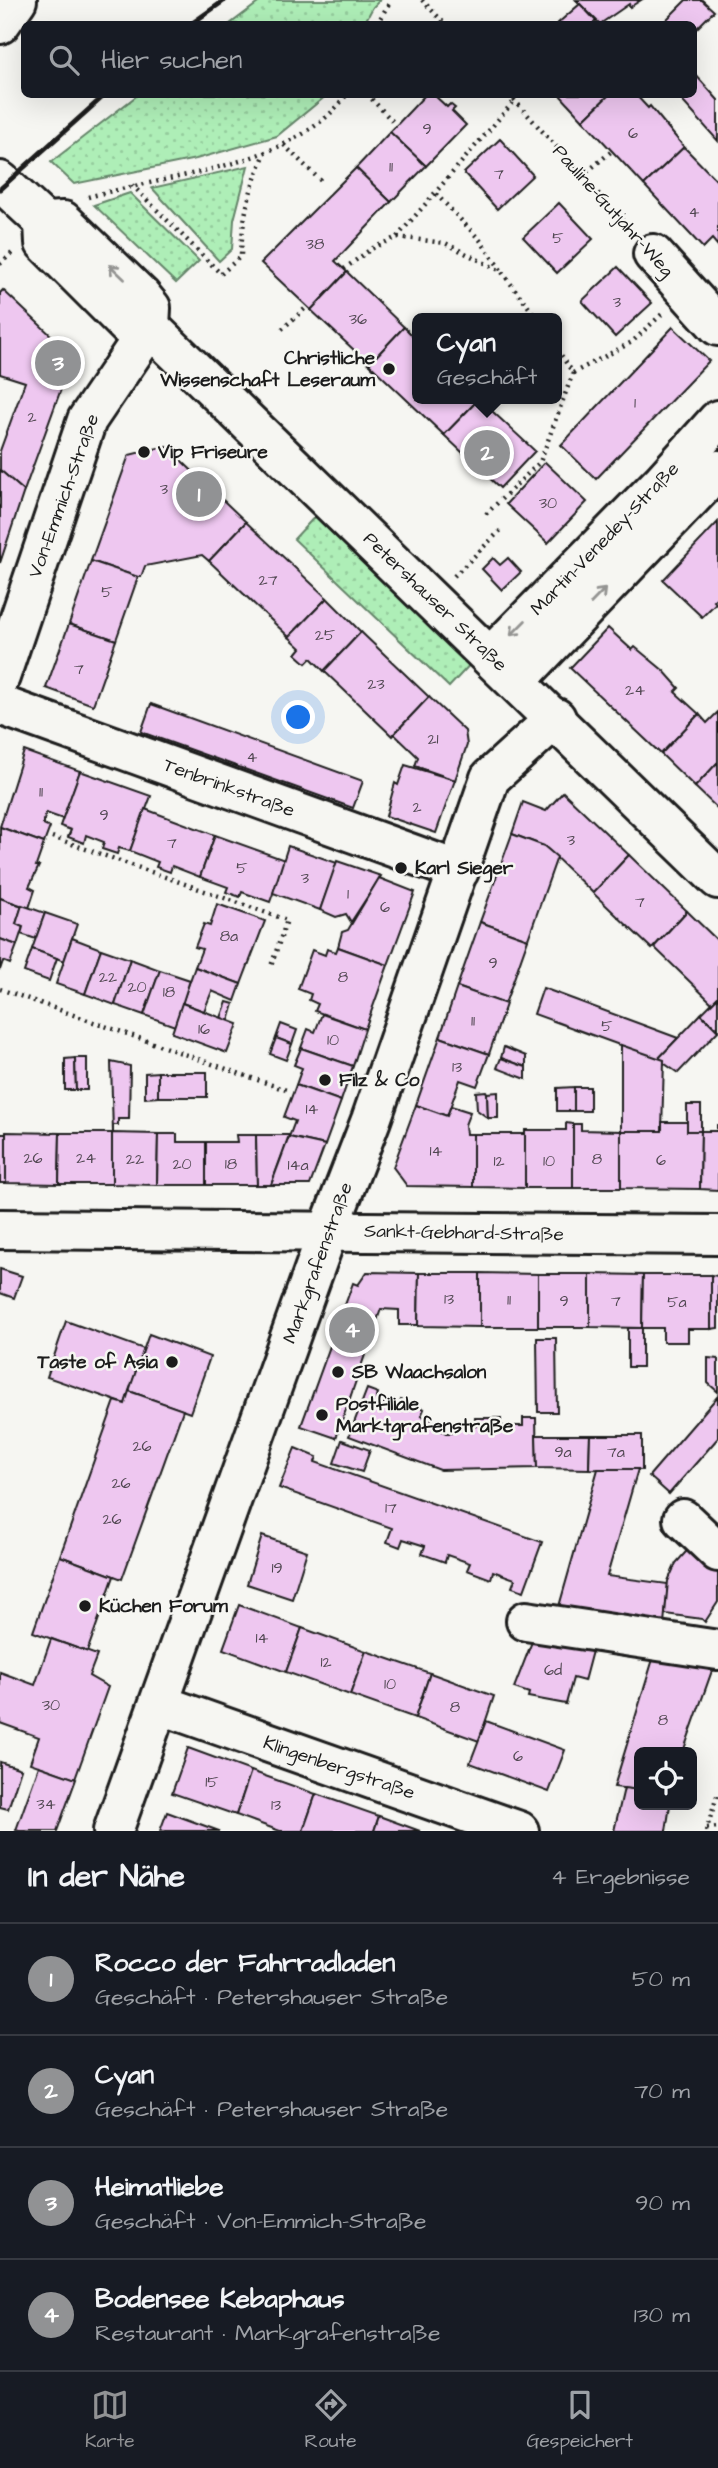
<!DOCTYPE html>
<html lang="de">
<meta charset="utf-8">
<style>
:root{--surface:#171b24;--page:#242831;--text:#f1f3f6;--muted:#9ea1a6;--line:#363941;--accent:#919294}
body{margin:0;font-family:"Architects Daughter",sans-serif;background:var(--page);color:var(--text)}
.controls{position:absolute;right:21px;bottom:21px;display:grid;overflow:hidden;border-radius:10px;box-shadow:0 7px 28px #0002}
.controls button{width:63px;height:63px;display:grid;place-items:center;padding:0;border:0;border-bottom:2px solid var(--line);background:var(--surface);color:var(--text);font:35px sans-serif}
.you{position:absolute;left:299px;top:718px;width:24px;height:24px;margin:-18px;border:5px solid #fff;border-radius:50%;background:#1a73e8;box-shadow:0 0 0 10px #1a73e833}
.badge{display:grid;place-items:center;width:46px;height:46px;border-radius:50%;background:var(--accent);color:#fff;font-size:23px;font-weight:700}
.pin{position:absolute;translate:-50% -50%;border:4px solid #fff;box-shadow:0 2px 7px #0006}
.popup{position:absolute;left:412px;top:313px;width:150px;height:91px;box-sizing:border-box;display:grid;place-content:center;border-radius:10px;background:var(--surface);filter:drop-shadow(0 2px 5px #0005);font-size:23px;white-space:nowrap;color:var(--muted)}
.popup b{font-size:26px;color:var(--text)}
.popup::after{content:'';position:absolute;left:50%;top:100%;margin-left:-14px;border:14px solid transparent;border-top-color:var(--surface)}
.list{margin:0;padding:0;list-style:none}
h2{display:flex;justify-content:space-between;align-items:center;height:91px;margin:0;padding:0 28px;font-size:30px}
h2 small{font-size:23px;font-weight:400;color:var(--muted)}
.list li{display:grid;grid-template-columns:46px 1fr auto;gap:21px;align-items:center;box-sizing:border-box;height:112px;padding:0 28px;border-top:2px solid var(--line)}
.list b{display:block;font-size:26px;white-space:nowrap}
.list p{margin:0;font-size:23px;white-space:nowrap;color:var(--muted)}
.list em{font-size:23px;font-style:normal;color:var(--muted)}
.icon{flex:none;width:38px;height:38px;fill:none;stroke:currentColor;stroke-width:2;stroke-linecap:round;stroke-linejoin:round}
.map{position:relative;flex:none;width:718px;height:1831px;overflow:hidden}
.search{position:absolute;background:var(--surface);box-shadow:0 7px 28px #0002;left:21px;right:21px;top:21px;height:77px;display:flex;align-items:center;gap:18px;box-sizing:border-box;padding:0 24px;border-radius:10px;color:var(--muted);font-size:26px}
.sheet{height:539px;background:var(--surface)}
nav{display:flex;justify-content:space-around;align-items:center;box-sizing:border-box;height:98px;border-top:2px solid var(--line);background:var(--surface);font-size:19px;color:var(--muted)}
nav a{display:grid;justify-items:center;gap:4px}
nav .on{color:var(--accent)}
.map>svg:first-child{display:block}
.grass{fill:url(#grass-dots);stroke:#65856a;stroke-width:2}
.building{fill:#eec7f0;stroke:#1c1c1c;stroke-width:2}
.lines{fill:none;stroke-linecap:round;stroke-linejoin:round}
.minor-casing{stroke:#1c1c1c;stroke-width:44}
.path{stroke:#1c1c1c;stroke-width:4.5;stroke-dasharray:2 5;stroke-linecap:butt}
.minor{stroke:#f6f6f2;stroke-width:38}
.rail{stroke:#1c1c1c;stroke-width:5}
.oneway{stroke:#949492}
.poi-dot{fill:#1c1c1c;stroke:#f6f6f2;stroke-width:2.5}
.labels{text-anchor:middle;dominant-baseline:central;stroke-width:5;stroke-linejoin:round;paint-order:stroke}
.number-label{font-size:16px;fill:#504751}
.street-label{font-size:19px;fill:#1c1c1c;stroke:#f6f6f2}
.poi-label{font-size:19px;font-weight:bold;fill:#1c1c1c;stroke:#f6f6f2;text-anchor:start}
</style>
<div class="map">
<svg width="718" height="1831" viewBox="0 0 718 1831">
<defs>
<pattern id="grass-dots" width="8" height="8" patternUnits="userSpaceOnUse" patternTransform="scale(1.75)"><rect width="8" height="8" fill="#aeeeb7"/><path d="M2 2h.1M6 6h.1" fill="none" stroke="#95cc9d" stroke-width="1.8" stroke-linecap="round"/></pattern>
</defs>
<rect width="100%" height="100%" fill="#f6f6f2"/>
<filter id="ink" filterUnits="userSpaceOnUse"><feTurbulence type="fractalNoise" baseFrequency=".0143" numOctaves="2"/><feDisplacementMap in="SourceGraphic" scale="14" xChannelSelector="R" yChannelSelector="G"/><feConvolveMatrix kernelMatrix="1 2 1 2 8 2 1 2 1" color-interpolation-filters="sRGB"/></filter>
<g filter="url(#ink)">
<g class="grass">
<polygon points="262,0 380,0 373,7 364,24 230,24"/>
<polygon points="139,94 327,94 327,95 277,136 196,159 74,184 51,162"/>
<polygon points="248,166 234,220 232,249 219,261 152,188"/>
<polygon points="130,193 199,261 176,283 94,205"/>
<polygon points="320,511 475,659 449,687 294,539"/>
</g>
<g class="building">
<polygon points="576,0 641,0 630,7 629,4 600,24"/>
<polygon points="686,0 702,0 714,11 694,31 694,24 662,24"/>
<polygon points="580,4 596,21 592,24 557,24"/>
<polygon points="694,73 718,100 718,141 676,94 694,94"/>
<polygon points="426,94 433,94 447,107 450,104 455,108 452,111 466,125 426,166 390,132"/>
<polygon points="559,94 610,94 583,120"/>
<polygon points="610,94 635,94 648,108 650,106 684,147 644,185 583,120"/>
<polygon points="390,132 426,166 391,202 356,168"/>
<polygon points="500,139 533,175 497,209 464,173"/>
<polygon points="684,147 718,182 718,246 712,239 703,248 644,185"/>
<polygon points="356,168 391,202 335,261 347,272 311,310 261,263"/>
<polygon points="559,203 593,239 557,273 523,237"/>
<polygon points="618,267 652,303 615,337 582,301"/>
<polygon points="347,272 404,327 369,364 311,310"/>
<polygon points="3,290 73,356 24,491 0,470 0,451 25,382 0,374 0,293"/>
<polygon points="404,327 417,340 417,399 479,399 444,435 369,364"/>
<polygon points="673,327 709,361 596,479 561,445"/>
<polygon points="479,399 535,451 500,488 444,435"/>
<polygon points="166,446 246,522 209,561 202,555 145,566 141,577 138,577 91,561 129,455"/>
<polygon points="545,462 587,502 548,543 506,504"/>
<polygon points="0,470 24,491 0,563"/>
<polygon points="246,522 327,598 289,637 209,561"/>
<polygon points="718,522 718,597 714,601 716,603 702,617 663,580"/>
<polygon points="493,558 500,565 508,558 521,572 502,590 482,569"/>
<polygon points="91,561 138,577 116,640 69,624"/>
<polygon points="327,598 361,632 324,671 311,658 306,663 296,654 301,648 289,637"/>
<polygon points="69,624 116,640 93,705 46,688"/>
<polygon points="608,628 632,650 635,647 664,671 679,688 675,692 699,714 661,754 570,668"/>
<polygon points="361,632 429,697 392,736 324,671"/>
<polygon points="429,697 465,731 467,745 455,780 415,766 418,757 394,734"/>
<polygon points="151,704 363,781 353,808 141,732"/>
<polygon points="718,712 718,762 695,787 661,754 699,714 707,723"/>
<polygon points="24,751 80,771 63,819 46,813 43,824 50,827 44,843 0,827"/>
<polygon points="718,762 718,809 695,787"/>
<polygon points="405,765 455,780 436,833 386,816 395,783 398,785"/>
<polygon points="80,771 151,796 130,851 119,848 117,854 102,849 104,842 86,835 84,843 68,837 71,830 60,826"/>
<polygon points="563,792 629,855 593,893 544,846 512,834 523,802 546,811"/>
<polygon points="145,809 215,835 200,877 172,866 170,872 156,867 158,862 130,851"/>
<polygon points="0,827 44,843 36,866 39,866 29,887 35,890 29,908 0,898"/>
<polygon points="512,834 544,846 557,857 528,939 480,922"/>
<polygon points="215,835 285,860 270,902 242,892 240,897 226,892 228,887 200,877"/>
<polygon points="288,846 337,863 320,910 273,893"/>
<polygon points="629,855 687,911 652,949 593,893"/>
<polygon points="337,861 381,876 351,922 346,914 336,917 320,910"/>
<polygon points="379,878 415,892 388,965 338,947 342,932 348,930"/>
<polygon points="0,898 22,906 16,924 23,927 17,945 0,939"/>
<polygon points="217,904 265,921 241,984 195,967 202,949 195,947 204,924 210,926"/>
<polygon points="22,905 45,913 36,939 21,934 23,927 16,924"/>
<polygon points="687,911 718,941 718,997 712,1003 654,947"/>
<polygon points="45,913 77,924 64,961 32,949"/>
<polygon points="480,922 528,939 505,1004 457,987"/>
<polygon points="72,938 101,949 85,994 56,984"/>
<polygon points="0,939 17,945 10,964 3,961 0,970"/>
<polygon points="338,947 388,965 365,1029 315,1011 318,1004 309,1000 311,994 298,989 312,950 325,955 327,949 336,952"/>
<polygon points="32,949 57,958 49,981 24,972"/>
<polygon points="101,949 130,959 115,1005 85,994"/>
<polygon points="130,959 160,970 144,1015 115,1005"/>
<polygon points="195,967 241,984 235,1001 212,991 204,1011 182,1003"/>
<polygon points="160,970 190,980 175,1026 144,1015"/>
<polygon points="457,987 506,1004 489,1054 440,1037"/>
<polygon points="543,988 678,1038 658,1059 534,1014"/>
<polygon points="718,997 718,1030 701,1014"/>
<polygon points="227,1002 234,1004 229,1021 221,1018"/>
<polygon points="182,1003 238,1024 227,1053 172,1033"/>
<polygon points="322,1014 365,1029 353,1066 301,1048 308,1029 315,1032"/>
<polygon points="701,1014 718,1031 678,1073 658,1059"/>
<polygon points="281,1024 297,1030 292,1044 276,1038"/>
<polygon points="440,1037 489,1054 477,1086 460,1080 447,1116 416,1105"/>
<polygon points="276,1038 292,1044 286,1060 270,1054"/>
<polygon points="621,1045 664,1060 662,1131 621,1131"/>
<polygon points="504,1047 526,1056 526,1067 501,1058"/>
<polygon points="301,1048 353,1066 341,1101 296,1085 302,1068 294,1065"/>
<polygon points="75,1058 76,1090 65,1090 65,1059"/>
<polygon points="75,1058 87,1058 87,1090 76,1090"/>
<polygon points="501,1058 526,1067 526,1079 497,1068"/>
<polygon points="111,1062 130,1066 129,1119 118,1119 118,1125 113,1125 113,1133"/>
<polygon points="158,1072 158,1097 145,1098 145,1073"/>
<rect x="158" y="1072" width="49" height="25"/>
<polygon points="296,1085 341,1101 325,1145 289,1137 295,1121 284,1117"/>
<polygon points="574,1087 574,1111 557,1111 557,1088"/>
<rect x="574" y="1087" width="16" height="24"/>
<polygon points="486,1091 487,1093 488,1118 477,1110 476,1092"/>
<polygon points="498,1092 498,1118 488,1118 487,1093"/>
<polygon points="416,1105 447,1116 451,1106 470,1112 465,1125 466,1134 473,1134 473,1187 407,1186 393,1167"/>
<rect x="687" y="1105" width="14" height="26"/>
<polygon points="662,1122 687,1122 687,1131 701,1131 700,1189 621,1188 621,1131 662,1131"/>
<polygon points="566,1123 573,1124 573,1188 525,1188 525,1130 566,1130"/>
<polygon points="573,1124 581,1124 581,1130 621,1131 621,1188 573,1188"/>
<polygon points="717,1125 718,1125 718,1190 700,1189 701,1131 717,1131"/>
<polygon points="6,1132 60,1133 59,1184 6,1183"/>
<polygon points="60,1133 112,1133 112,1184 59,1184"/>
<polygon points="112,1133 158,1134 157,1185 112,1184"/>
<rect x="0" y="1134" width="6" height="49"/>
<polygon points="158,1134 177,1134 177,1142 206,1142 206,1185 157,1185"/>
<polygon points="473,1134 525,1134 525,1188 473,1187"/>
<polygon points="236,1135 256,1135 257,1185 206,1185 206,1142 237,1142"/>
<polygon points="256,1135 289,1135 271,1185 257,1185"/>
<polygon points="289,1137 325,1145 310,1185 271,1185"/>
<polygon points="0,1269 22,1276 14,1298 0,1293"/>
<polygon points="367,1272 419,1273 418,1325 399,1325 399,1310 381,1309 336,1438 301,1426 353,1283 358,1285"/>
<polygon points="419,1273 480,1273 480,1327 418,1326"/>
<polygon points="480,1273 538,1274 538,1327 480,1327"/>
<rect x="538" y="1274" width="52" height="53"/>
<polygon points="590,1274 643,1275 642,1328 590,1327"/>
<polygon points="643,1275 711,1275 711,1329 688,1329 688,1342 663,1342 663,1328 642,1328"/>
<polygon points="711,1275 718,1276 718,1328 711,1329"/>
<polygon points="66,1321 144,1349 125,1404 47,1377"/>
<rect x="628" y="1328" width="14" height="39"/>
<polygon points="149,1334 210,1357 190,1413 129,1391"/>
<polygon points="537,1338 556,1338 557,1412 538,1412"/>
<polygon points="708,1358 718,1359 718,1392 708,1383"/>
<polygon points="367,1389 378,1393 376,1400 398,1409 401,1400 424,1409 421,1416 443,1424 441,1430 446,1433 452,1433 452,1426 476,1426 475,1418 501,1418 501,1426 523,1426 523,1418 536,1418 537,1468 440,1470 349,1436"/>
<polygon points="129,1391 183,1410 122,1579 60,1556 115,1401 125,1404"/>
<polygon points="718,1396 718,1438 669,1494 649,1476"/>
<polygon points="536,1435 590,1435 589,1469 537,1468"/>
<polygon points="590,1435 642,1435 642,1470 589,1469"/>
<polygon points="342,1440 370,1450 362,1472 334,1463"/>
<polygon points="295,1448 317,1457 315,1462 542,1542 524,1591 512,1587 515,1579 493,1571 491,1579 467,1570 470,1563 447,1555 445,1562 422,1554 425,1546 403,1539 400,1547 387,1542 392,1528 279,1488"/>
<polygon points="598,1469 638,1469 607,1576 668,1584 664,1623 558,1610"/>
<polygon points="262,1536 307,1551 292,1599 247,1584"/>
<polygon points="693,1544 718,1567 718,1602 705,1622 702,1619 665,1614 668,1581 676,1563"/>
<polygon points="60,1556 114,1576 87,1652 33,1632"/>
<polygon points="239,1605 302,1628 286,1672 223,1649"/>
<polygon points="302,1628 366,1651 350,1695 286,1672"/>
<polygon points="535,1634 592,1651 584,1681 573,1678 566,1704 528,1697 529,1693 514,1688"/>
<polygon points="51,1639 97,1655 89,1676 108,1687 75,1779 30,1763 39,1737 0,1723 0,1672 35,1685"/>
<polygon points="366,1651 430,1673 415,1718 350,1695"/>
<polygon points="653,1659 714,1665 683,1752 639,1752 639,1790 614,1787"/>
<polygon points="430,1673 494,1696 479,1741 415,1718"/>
<polygon points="486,1721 565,1750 549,1792 470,1763"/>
<polygon points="188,1748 251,1771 236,1815 172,1793"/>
<polygon points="0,1762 21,1769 8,1809 0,1807"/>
<polygon points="39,1766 76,1779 57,1831 19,1831 16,1830"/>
<polygon points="251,1771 316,1794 303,1831 280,1831 236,1815"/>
<polygon points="624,1788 639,1790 639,1805 670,1805 666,1831 614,1831"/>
<polygon points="316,1794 379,1816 374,1831 303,1831"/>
<polygon points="167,1812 219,1831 160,1831"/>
<polygon points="379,1816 420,1831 374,1831"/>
</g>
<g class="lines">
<g class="minor-casing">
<g id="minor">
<polyline points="0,24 17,0"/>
<polyline points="0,181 44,222 63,221 141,296 151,308 150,327"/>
<polyline points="44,222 45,243 128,326 150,327 718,879"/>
<polyline points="653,254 718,326"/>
<polyline points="491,656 663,481 718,420"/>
<polyline points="0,677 87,420 150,327"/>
<polyline points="516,681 718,470"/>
<polyline points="0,705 459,871"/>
<polyline points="0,1229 718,1235"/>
<polyline points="683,1519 718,1552"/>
<polyline points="526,1621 718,1650"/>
<polyline points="159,1704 519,1831"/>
<polyline points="113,1831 328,1231 371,1120 490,778 556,718"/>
</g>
</g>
<g class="path">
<polyline points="422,0 445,24"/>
<polyline points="377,24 391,0"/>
<polyline points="367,94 396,125"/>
<polyline points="509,94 631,230"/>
<polyline points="284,145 323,183"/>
<polyline points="582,176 612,151"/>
<path d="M132,185L221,274L241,256C242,219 249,190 264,156"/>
<polyline points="436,194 480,240 501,270"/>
<path d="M88,197C169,175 297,166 347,94"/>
<polyline points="397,237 515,100"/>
<polyline points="0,264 12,253"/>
<polyline points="344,269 371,249 397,237 445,243 501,271 537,318"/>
<polyline points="282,329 308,306"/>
<polyline points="573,373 632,342 662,314"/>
<polyline points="486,514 540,462 573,373 557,349"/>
<polyline points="454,576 502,529"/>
<polyline points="52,837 287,920 270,969"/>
<polyline points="0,989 286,1090"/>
<polyline points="707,1828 718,1827"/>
<polyline points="706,1831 718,1793"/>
</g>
<use href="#minor" class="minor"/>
<g class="rail">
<polyline points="191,24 225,0"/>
<polyline points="0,189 106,94"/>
</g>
</g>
<defs><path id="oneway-shaft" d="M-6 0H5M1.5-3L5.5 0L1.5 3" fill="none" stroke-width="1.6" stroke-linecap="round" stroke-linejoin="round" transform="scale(1.75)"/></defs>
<g class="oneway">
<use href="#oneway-shaft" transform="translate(117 272) rotate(-136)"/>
<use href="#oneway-shaft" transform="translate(598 596) rotate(-46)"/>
<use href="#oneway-shaft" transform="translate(518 628) rotate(135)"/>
</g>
</g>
<g class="poi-dot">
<circle cx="389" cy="369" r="7"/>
<circle cx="144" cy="452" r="7"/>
<circle cx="401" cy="868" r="7"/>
<circle cx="325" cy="1080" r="7"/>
<circle cx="172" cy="1362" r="7"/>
<circle cx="338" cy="1372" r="7"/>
<circle cx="322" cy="1415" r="7"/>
<circle cx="85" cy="1606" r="7"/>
</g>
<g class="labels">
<g class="number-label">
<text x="427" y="129">9</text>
<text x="633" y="133">6</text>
<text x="391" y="167">11</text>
<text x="499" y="174">7</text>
<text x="694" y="212">4</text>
<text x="558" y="238">5</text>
<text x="315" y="244">38</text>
<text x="617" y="302">3</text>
<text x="358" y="319">36</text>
<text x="635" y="403">1</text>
<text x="32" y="417">2</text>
<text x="164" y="489">3</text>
<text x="548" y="503">30</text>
<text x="268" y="580">27</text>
<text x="107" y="592">5</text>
<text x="325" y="635">25</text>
<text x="79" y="669">7</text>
<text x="376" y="684">23</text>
<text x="635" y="690">24</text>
<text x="433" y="739">21</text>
<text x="252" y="757">4</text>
<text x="41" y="792">11</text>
<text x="417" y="807">2</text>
<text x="104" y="815">9</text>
<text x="571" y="840">3</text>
<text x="172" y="843">7</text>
<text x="242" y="868">5</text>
<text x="305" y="878">3</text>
<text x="348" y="894">1</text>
<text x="640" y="902">7</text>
<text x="385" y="907">6</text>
<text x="229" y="936">8a</text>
<text x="493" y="963">9</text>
<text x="108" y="977">22</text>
<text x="343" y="977">8</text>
<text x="137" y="987">20</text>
<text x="169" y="992">18</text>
<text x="473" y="1021">11</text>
<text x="607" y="1026">5</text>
<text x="204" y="1029">16</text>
<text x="333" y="1040">10</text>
<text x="457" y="1067">13</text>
<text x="312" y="1109">14</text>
<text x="436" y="1151">14</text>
<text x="33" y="1158">26</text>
<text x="86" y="1158">24</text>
<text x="135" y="1159">22</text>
<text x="597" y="1159">8</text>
<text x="661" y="1160">6</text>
<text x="499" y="1161">12</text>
<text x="549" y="1161">10</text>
<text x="182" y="1164">20</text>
<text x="231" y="1164">18</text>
<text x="298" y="1165">14a</text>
<text x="449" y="1299">13</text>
<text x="509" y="1300">11</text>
<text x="564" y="1301">9</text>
<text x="616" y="1301">7</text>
<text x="677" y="1302">5a</text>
<text x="142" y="1446">26</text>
<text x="563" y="1452">9a</text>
<text x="616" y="1452">7a</text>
<text x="121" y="1483">26</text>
<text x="391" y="1508">17</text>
<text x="112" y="1519">26</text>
<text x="277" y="1568">19</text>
<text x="262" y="1638">14</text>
<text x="326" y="1662">12</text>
<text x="553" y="1670">6d</text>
<text x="390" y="1684">10</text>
<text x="51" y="1705">30</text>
<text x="455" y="1707">8</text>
<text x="663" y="1720">8</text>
<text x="518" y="1756">6</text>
<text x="212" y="1782">15</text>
<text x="46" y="1804">34</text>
<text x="276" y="1805">13</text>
</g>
<g class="street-label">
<text transform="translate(613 211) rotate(48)">Pauline-Gutjahr-Weg</text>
<text transform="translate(64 496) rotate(-70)">Von-Emmich-Straße</text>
<text transform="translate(605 539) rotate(-46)">Martin-Venedey-Straße</text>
<text transform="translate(435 602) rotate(44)">Petershauser Straße</text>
<text transform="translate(229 788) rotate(20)">Tenbrinkstraße</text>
<text transform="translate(464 1233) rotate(1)">Sankt-Gebhard-Straße</text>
<text transform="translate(318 1263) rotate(-70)">Markgrafenstraße</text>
<text transform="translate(339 1768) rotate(19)">Klingenbergstraße</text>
</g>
<g class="poi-label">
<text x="375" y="358" text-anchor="end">Christliche<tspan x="375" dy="22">Wissenschaft Leseraum</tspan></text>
<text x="158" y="452">Vip Friseure</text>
<text x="415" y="868">Karl Sieger</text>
<text x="339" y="1080">Filz &amp; Co</text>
<text x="158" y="1362" text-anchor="end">Taste of Asia</text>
<text x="352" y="1372">SB Waachsalon</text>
<text x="336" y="1404">Postfiliale<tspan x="336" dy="22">Marktgrafenstraße</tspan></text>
<text x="99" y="1606">Küchen Forum</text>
</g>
</g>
</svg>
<div class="controls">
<button><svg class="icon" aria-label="locate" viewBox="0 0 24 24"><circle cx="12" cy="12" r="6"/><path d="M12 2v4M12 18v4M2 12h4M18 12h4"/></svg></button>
</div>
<div class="you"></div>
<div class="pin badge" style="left:199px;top:494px">1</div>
<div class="pin badge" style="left:487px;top:453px">2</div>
<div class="popup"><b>Cyan</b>Geschäft</div>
<div class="pin badge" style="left:58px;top:363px">3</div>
<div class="pin badge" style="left:352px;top:1330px">4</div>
<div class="search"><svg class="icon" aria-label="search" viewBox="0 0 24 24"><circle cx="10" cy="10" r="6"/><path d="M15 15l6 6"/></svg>Hier suchen</div>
</div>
<section class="sheet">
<h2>In der Nähe<small>4 Ergebnisse</small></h2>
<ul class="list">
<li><span class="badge">1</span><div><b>Rocco der Fahrradladen</b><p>Geschäft · Petershauser Straße</p></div><em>50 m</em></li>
<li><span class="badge">2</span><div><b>Cyan</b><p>Geschäft · Petershauser Straße</p></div><em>70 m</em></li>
<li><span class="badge">3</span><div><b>Heimatliebe</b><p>Geschäft · Von-Emmich-Straße</p></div><em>90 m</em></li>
<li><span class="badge">4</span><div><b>Bodensee Kebaphaus</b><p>Restaurant · Markgrafenstraße</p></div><em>130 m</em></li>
</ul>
</section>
<nav>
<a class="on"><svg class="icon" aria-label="map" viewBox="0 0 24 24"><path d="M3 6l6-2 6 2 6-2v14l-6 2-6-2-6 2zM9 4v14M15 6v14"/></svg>Karte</a>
<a><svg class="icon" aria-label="directions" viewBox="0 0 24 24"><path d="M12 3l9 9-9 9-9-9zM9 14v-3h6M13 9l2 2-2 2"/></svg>Route</a>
<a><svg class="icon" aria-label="saved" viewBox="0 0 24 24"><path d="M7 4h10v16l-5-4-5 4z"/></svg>Gespeichert</a>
</nav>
